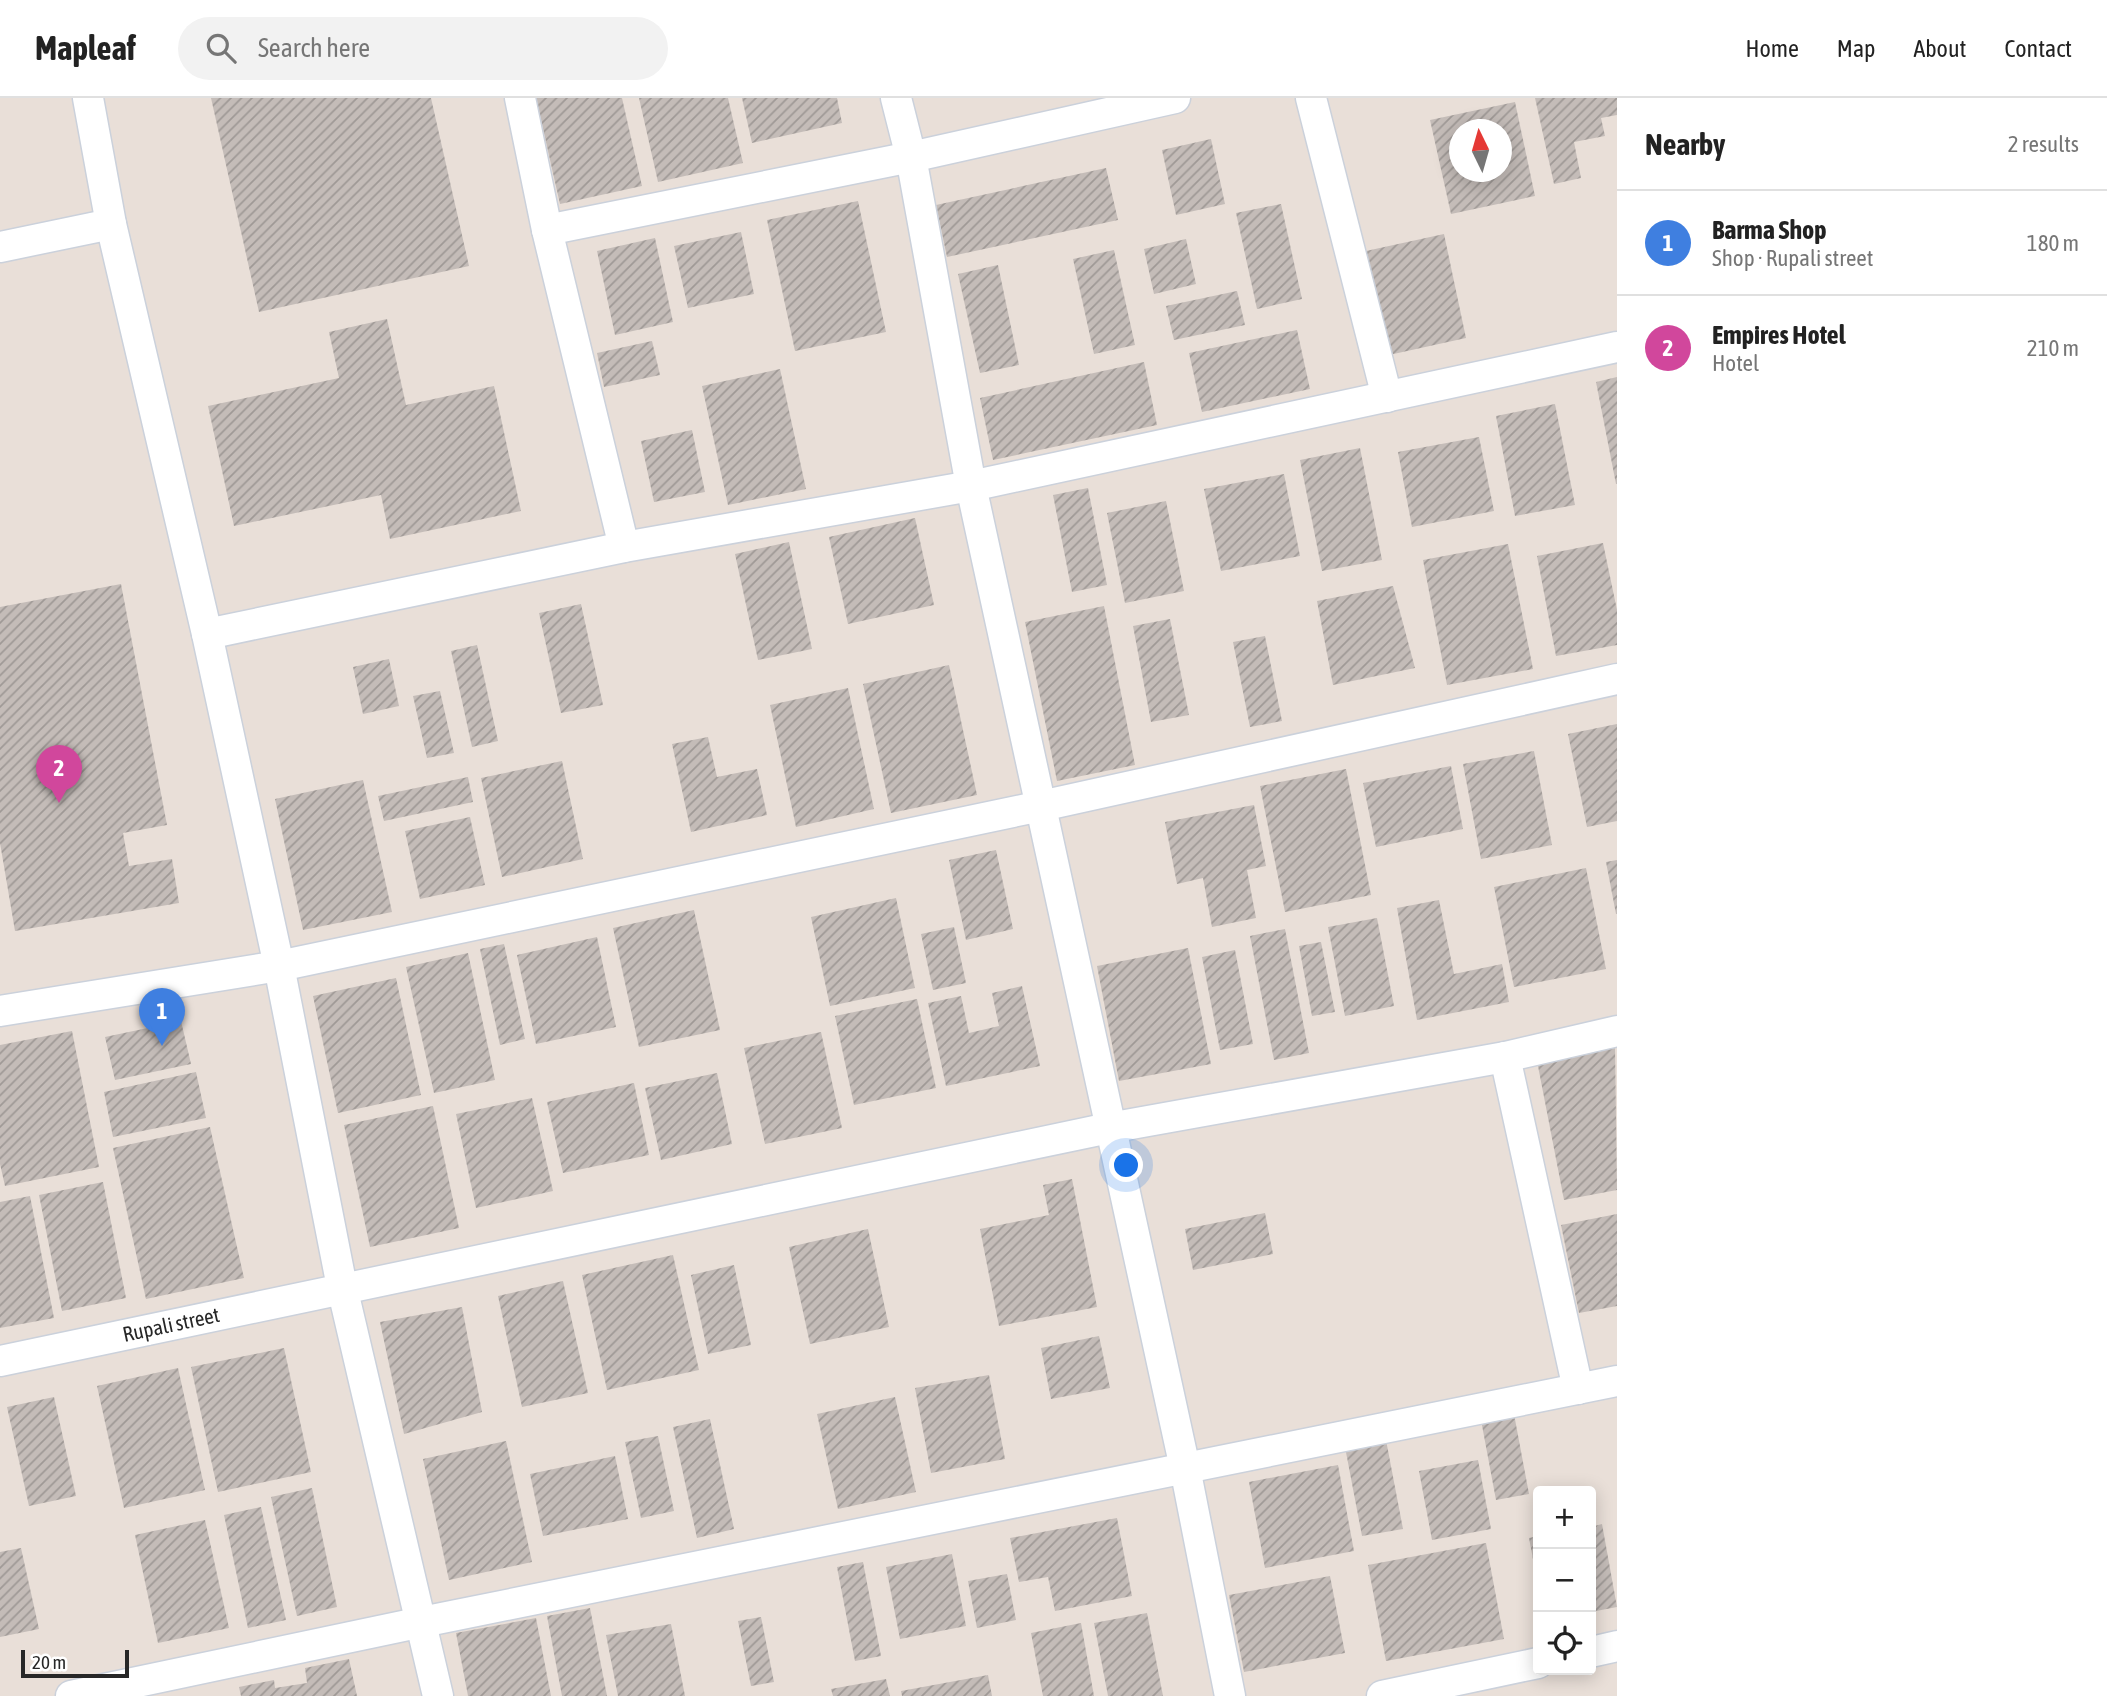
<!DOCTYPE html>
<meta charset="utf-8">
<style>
:root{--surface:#fff;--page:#f2f2f2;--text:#222;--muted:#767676;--line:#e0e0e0;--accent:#3d7ef1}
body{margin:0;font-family:"Asap Condensed",sans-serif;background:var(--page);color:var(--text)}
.controls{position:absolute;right:21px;bottom:21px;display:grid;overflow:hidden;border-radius:7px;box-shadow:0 4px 18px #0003}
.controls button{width:63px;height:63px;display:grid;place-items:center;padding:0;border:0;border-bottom:2px solid var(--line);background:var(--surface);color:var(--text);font:35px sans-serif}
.compass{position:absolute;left:1449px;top:21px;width:63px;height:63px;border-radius:50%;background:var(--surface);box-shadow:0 4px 18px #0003;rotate:355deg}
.scale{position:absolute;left:21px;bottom:18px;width:108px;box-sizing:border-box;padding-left:7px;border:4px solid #272727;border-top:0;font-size:19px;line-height:24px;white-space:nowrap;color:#272727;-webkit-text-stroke:5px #fff;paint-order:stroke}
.you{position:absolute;left:1127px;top:1068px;width:24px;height:24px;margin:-18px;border:5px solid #fff;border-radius:50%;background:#1a73e8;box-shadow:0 0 0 10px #1a73e833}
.badge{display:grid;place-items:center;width:46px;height:46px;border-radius:50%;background:var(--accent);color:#fff;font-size:23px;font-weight:700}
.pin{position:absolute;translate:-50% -58px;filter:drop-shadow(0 2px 4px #0008)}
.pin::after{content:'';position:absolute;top:37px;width:24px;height:21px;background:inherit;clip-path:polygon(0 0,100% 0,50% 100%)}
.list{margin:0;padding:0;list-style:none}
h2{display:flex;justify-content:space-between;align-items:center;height:91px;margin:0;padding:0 28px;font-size:30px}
h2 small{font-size:23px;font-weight:400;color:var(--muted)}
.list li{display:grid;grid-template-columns:46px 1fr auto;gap:21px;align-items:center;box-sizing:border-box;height:105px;padding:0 28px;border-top:2px solid var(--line)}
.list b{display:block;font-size:26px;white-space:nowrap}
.list p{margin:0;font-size:23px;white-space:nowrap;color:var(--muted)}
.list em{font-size:23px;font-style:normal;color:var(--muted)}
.icon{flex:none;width:38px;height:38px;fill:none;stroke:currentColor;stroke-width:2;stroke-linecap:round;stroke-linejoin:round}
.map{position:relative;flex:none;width:1617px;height:1598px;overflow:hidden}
header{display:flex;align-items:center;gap:42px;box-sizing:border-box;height:98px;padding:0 35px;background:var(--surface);border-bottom:2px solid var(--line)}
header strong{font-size:33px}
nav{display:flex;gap:38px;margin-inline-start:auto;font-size:24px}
.search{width:490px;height:63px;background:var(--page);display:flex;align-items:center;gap:18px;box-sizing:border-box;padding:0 24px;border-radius:38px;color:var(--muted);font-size:26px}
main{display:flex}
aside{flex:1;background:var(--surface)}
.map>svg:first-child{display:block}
.building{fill:url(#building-hatch);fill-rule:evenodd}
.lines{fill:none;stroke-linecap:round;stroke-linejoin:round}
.street-casing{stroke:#cbd1db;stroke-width:33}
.street{stroke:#fff;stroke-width:30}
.labels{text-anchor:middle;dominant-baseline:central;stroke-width:7;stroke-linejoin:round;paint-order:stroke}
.street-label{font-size:21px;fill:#272727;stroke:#fff}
</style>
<header>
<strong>Mapleaf</strong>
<div class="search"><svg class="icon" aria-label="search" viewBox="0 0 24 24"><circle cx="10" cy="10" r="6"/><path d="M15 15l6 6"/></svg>Search here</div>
<nav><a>Home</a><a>Map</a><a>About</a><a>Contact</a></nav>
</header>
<main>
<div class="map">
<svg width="1617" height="1598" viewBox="0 0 1617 1598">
<defs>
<pattern id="building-hatch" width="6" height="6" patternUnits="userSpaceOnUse" patternTransform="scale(1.75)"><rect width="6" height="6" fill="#c4bcb8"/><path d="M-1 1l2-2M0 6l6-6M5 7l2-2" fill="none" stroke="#9f9996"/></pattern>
</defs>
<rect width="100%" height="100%" fill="#e9dfd8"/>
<g class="building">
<polygon points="211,0 431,0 469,168 259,214"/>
<polygon points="536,0 622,0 642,88 560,106"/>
<polygon points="639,0 728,0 743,65 658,84"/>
<polygon points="742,0 837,0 842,25 752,45"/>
<polygon points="1535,0 1617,0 1617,17 1601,20 1605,38 1574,44 1581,80 1554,86"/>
<path d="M1515,4L1535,98L1451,116L1430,22ZM1460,32H1502V74H1460Z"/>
<polygon points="1211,41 1225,106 1176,117 1162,52"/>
<polygon points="1106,70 1118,122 947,159 936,107"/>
<polygon points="858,103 886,234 795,253 767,122"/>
<polygon points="1281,106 1302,201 1257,211 1236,115"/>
<polygon points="741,134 754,196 688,210 674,148"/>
<polygon points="1444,136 1466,240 1389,257 1366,153"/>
<polygon points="655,140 673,224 615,237 597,153"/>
<polygon points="1186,141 1196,186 1154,196 1144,151"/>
<polygon points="1114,152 1135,247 1094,256 1073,161"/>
<polygon points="998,167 1019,267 980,275 958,176"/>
<polygon points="1237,193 1245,227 1174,242 1166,208"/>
<polygon points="387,221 406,307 494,288 521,413 390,441 381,397 234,428 208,308 339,280 329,234"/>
<polygon points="1297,232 1310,291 1202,314 1189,255"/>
<polygon points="652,243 660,277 604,289 597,255"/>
<polygon points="1144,264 1157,327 993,362 980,300"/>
<polygon points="780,271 806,391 728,407 702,288"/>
<polygon points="1617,279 1617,386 1616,386 1596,284"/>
<polygon points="1555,306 1575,407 1515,418 1496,318"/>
<polygon points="692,332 705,394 654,404 641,343"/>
<polygon points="1479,339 1494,413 1412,429 1398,354"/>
<polygon points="1360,350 1382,462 1322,473 1300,362"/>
<polygon points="1284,376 1300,458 1221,473 1204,391"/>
<polygon points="1088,390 1107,487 1072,494 1053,397"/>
<polygon points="1166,403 1184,493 1125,505 1107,415"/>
<polygon points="915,420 934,507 848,526 829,439"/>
<polygon points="789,444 812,551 758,562 735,456"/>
<polygon points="1603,445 1617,512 1617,547 1556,558 1537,458"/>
<polygon points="1508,446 1533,571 1447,587 1423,462"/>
<polygon points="121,486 167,727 123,735 129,768 172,761 179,805 15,833 0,745 0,509"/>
<polygon points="1393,488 1415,570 1333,587 1317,503"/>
<polygon points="581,506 603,607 561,615 539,515"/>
<polygon points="1104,508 1135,667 1057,683 1025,524"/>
<polygon points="1170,521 1189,617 1151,624 1133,528"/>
<polygon points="1265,538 1282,623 1250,629 1233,544"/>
<polygon points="477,547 498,643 472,649 451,553"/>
<polygon points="389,561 399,608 363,616 353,569"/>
<polygon points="949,567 977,697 891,715 863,586"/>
<polygon points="848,590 874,711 796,729 770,607"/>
<polygon points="440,593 454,655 427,660 413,598"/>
<polygon points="1617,626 1617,723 1587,729 1568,636"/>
<polygon points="708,639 717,679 757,671 767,717 691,734 672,646"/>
<polygon points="1534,653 1552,747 1481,761 1463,666"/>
<polygon points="562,663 583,761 502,779 481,680"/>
<polygon points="1451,668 1463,731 1376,749 1363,685"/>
<polygon points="1346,671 1371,797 1285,814 1260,688"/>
<polygon points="468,679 473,704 384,723 378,698"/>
<polygon points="363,682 392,814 303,832 275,701"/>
<polygon points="1254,707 1266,768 1247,772 1256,820 1212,829 1203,780 1177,786 1165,724"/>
<polygon points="470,719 485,787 420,801 405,733"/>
<polygon points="996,752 1013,831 966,842 949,762"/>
<polygon points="1617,762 1617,816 1616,816 1606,764"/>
<polygon points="1586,770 1606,871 1514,889 1494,789"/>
<polygon points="896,800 915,890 830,908 811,819"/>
<polygon points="1439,802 1454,876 1502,866 1509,904 1417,922 1397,810"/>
<polygon points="694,812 720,932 639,949 613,830"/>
<polygon points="1377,820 1394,908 1345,918 1328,829"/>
<polygon points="954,829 966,885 933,892 921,836"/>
<polygon points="1285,831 1309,955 1274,962 1250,838"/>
<polygon points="597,839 616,929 536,946 517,857"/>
<polygon points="1321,844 1335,914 1312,918 1299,848"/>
<polygon points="504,846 525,941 500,947 480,851"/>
<polygon points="1188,850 1211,966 1119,983 1097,868"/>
<polygon points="1235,852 1253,946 1220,952 1202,859"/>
<polygon points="468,855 495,982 434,995 406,869"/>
<polygon points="396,880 421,997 338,1015 313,898"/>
<polygon points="1022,888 1040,968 946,988 928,905 961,898 969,935 999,928 992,895"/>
<polygon points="917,901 936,990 854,1007 835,918"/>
<polygon points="181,923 191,966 115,982 105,939"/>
<polygon points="72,933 99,1069 5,1088 0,1066 0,947"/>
<polygon points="821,934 842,1030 765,1046 744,950"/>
<polygon points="1615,947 1617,1092 1564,1102 1537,963"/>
<polygon points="196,974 206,1020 113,1039 104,994"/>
<polygon points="717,975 732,1046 661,1062 645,990"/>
<polygon points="634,985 649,1057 563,1075 547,1004"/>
<polygon points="532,1000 553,1093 476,1110 456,1016"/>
<polygon points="433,1008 459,1130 370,1149 344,1027"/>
<polygon points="210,1029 244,1180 146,1201 113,1050"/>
<polygon points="1072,1081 1097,1209 999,1228 980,1131 1049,1117 1043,1087"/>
<polygon points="103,1084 126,1200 62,1213 39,1097"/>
<polygon points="30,1098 54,1220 0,1230 0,1104"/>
<polygon points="1265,1115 1273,1156 1193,1172 1185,1131"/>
<polygon points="1617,1116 1617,1208 1579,1215 1561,1127"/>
<polygon points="868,1131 889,1229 810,1246 789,1149"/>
<polygon points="673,1157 699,1272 607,1292 582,1177"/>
<polygon points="734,1167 751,1247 708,1256 691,1177"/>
<polygon points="563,1183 588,1295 522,1309 498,1198"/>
<polygon points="462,1209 482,1314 404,1336 380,1224"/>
<polygon points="1099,1238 1110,1290 1051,1301 1041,1250"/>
<polygon points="284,1250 311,1374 218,1394 191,1269"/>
<polygon points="178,1270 205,1392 124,1410 97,1288"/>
<polygon points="989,1277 1005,1361 931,1375 915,1290"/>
<polygon points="54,1299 76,1398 29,1408 7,1309"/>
<polygon points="895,1299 916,1394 838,1411 817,1316"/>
<polygon points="1514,1316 1529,1396 1496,1402 1481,1322"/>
<polygon points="710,1321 734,1431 697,1440 673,1329"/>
<polygon points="658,1338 674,1413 641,1420 625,1344"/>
<polygon points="1386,1342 1403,1431 1362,1438 1345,1349"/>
<polygon points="506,1343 532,1464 449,1482 423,1361"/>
<polygon points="615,1358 628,1421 543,1438 530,1376"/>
<polygon points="1478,1362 1491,1431 1432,1442 1419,1373"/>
<polygon points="1338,1367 1354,1453 1265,1470 1249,1384"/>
<polygon points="312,1390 337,1509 297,1518 271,1399"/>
<polygon points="261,1409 286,1522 248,1530 224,1417"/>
<polygon points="1117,1420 1132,1498 1055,1513 1048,1479 1019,1484 1010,1440"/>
<polygon points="205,1422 229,1530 158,1545 135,1437"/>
<polygon points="1602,1426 1617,1509 1591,1514 1591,1429"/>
<polygon points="1538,1438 1538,1483 1537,1483 1529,1440"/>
<polygon points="1486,1445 1504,1541 1386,1563 1368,1467"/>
<polygon points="21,1450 39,1531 0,1539 0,1454"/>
<polygon points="952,1456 966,1528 900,1541 886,1469"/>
<polygon points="863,1464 881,1558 855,1563 837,1469"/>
<polygon points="1007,1476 1016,1522 977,1530 968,1483"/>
<polygon points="1330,1478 1345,1555 1244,1574 1229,1497"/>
<polygon points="590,1510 607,1598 562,1598 547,1518"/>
<polygon points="1147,1515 1163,1598 1108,1598 1094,1525"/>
<polygon points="761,1519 774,1584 751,1588 738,1523"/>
<polygon points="536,1520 551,1598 468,1598 456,1535"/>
<polygon points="1081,1525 1094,1598 1043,1598 1031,1535"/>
<polygon points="671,1526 685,1598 618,1598 606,1537"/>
<polygon points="349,1561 357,1598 241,1598 239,1589 274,1582 275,1590 307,1585 305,1570"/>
<polygon points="988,1577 992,1598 902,1598 901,1593"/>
<polygon points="886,1581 890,1598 833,1598 831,1591"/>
</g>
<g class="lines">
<g class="street-casing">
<g id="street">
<polyline points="88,0 111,126 207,536 279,868 342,1189 438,1598"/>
<polyline points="520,0 547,132 624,449"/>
<polyline points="896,0 911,59 971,388 1185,1370 1230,1598"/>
<polyline points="1311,0 1387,299"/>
<polyline points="547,132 911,59 1175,0"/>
<polyline points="0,149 111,126"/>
<polyline points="207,536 624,449 971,388 1617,249"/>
<polyline points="0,913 279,868 1041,708 1617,581"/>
<polyline points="1505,959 1578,1291"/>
<polyline points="0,1263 1109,1030 1505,959 1617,933"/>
<polyline points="1591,1554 1617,1548"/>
<polyline points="71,1598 422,1524 1617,1283"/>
<polyline points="1382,1598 1538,1565"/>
</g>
</g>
<use href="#street" class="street"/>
</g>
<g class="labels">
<g class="street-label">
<text transform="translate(171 1226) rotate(-12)">Rupali street</text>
</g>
</g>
</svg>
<div class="controls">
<button>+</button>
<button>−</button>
<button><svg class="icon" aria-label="locate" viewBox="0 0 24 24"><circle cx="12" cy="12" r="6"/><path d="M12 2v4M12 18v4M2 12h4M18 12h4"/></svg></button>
</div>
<svg class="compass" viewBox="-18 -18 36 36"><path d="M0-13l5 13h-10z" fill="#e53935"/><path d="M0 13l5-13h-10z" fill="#767676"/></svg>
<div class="scale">20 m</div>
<div class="you"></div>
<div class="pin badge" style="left:162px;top:948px;background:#3f7fe0">1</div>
<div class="pin badge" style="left:59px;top:705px;background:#d1479c">2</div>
</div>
<aside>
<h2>Nearby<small>2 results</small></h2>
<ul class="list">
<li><span class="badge" style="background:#3f7fe0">1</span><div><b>Barma Shop</b><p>Shop · Rupali street</p></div><em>180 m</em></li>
<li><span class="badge" style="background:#d1479c">2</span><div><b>Empires Hotel</b><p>Hotel</p></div><em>210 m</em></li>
</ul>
</aside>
</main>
